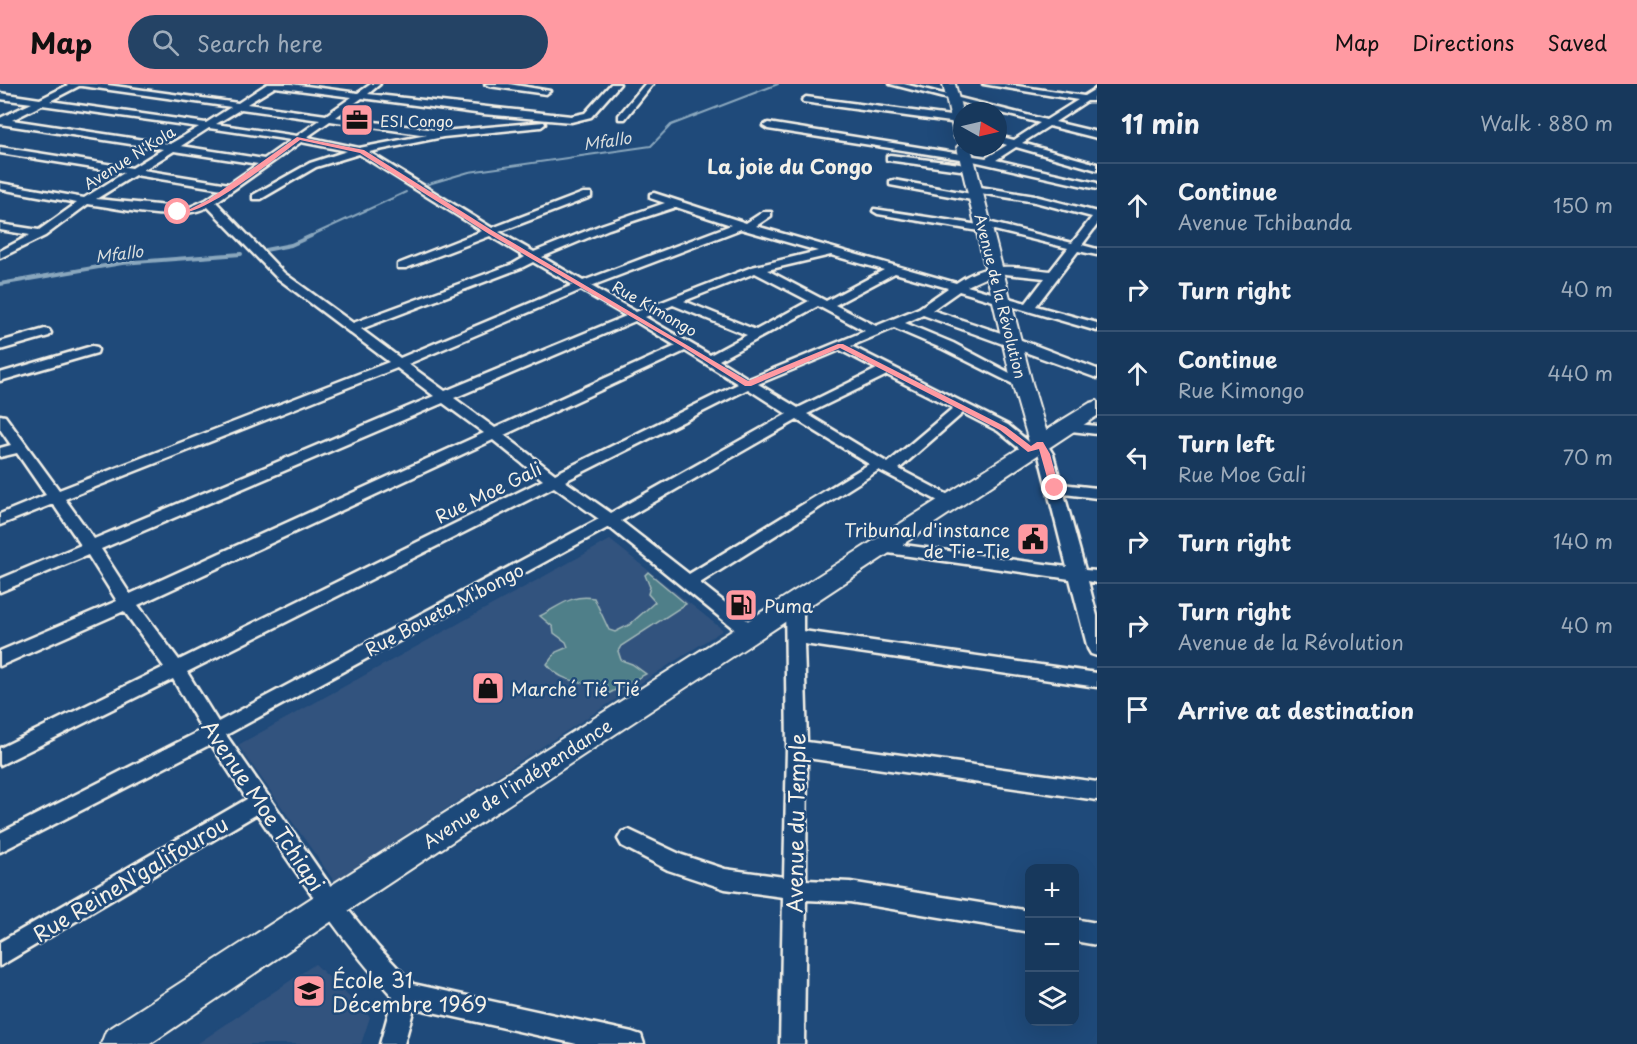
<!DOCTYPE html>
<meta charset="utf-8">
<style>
:root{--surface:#17385c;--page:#244365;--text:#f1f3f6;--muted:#9eacbb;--line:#365272;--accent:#ff9aa2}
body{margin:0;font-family:"Playpen Sans",sans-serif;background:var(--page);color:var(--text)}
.controls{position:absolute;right:18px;bottom:18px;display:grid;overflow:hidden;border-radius:12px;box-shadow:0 6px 24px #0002}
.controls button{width:54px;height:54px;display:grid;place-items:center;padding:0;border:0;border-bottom:2px solid var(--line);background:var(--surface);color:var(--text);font:30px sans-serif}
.compass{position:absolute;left:953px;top:18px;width:54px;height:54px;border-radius:50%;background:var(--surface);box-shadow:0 6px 24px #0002;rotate:98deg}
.stop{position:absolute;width:18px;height:18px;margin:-14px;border:4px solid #ff9aa2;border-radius:50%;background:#fff}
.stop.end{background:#ff9aa2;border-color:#fff;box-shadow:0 2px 6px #0008}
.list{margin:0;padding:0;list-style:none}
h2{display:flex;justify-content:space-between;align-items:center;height:78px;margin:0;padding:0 24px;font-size:26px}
h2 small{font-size:20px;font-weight:400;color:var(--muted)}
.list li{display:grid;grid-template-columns:39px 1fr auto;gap:18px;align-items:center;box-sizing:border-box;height:84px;padding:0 24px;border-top:2px solid var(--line)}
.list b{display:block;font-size:22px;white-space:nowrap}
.list p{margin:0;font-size:20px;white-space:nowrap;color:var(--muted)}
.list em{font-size:20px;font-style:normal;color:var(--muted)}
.icon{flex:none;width:33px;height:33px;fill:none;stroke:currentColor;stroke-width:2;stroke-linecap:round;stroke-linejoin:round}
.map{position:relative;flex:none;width:1097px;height:960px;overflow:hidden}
header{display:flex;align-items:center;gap:36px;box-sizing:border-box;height:84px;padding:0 30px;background:var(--accent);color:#111}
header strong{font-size:28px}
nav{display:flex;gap:33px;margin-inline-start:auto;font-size:21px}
.search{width:420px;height:54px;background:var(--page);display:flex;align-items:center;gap:15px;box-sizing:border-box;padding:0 21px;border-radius:33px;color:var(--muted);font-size:22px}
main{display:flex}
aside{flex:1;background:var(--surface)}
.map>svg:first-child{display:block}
.built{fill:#33537e}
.green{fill:#507f89;stroke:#a2b8b8;stroke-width:1.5}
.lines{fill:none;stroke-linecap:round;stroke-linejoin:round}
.stream-far1{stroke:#8aa7bd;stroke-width:2}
.stream{stroke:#8aa7bd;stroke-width:4}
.street-casing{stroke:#f4f1e8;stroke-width:5}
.secondary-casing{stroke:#f4f1e8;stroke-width:4}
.street{fill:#1f4a7a;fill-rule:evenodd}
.secondary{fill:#1f4a7a;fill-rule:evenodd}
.route{fill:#ff9aa2}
.labels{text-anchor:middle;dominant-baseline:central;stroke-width:5;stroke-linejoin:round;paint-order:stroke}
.far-poi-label{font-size:15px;fill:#f4f1e8;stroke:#1f4a7a;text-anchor:start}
.far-street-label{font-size:15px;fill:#f4f1e8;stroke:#1f4a7a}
.far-water-label{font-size:16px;font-style:italic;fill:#dadedd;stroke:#1f4a7a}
.street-label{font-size:18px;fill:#f4f1e8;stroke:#1f4a7a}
.poi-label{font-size:18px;fill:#f4f1e8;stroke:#1f4a7a;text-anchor:start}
.far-district-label{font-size:20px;font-weight:bold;fill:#f4f1e8;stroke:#1f4a7a}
.near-street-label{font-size:21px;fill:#f4f1e8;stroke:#1f4a7a}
.near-poi-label{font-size:21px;fill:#f4f1e8;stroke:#1f4a7a;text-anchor:start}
</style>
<header>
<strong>Map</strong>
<div class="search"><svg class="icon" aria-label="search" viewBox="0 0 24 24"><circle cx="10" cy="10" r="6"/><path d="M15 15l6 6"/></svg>Search here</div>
<nav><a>Map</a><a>Directions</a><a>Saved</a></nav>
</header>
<main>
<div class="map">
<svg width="1097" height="960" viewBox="0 0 1097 960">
<rect width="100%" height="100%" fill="#1f4a7a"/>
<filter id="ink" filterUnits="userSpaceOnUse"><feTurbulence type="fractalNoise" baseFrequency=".0167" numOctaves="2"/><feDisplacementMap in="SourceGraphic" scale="12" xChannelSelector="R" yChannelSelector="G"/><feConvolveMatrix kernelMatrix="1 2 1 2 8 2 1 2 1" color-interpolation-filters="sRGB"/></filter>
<g filter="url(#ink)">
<g class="built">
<polygon points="610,456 723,546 334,797 238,661"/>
<polygon points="315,880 370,933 361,960 197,960"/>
</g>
<path class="green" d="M648,488L686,520L621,562L618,567L621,576L632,580L646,590L608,610L607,602C585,598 561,600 547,580L556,568L568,563L566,558L554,549L553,543L540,532C560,522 571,510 594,514L609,546L615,548L629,541L655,518L648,510L650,503L645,491Z"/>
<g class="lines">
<g class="stream-far1">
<polyline points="425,101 469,88 651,62 671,41 778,0"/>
<polyline points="308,153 406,108"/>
</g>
<g class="stream">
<polyline points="265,166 291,161 311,152"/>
<polyline points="0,200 122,179 241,170"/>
</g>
<g class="street-casing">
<g id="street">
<path d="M70,0H100L238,19L267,0H291L358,9L371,0H380L368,10L571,32L585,29L611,0H620L591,33L571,38L483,30L362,14L336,33L443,47L544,38L545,40L541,43L443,53L369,68L492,144L583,109H591V113L499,148L534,168L601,141L665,119L650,114V110L654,109L746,139L763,128H771V132L756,142L956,199C989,176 1013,183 1050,187L1068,164L990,145L985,148L878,130L873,127L874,125L979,141L984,137L1072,159L1092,133L1035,118L974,108L969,105L974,102L1035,112L1097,128V141L1082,161L1097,165V171L1078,167L1036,222L1097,239V247L959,207L932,226L1016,254L1097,285V294L923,231L905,239L953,259L1029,299L1022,303L1017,302L943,265L894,244L851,262L1008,341L1034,362L1035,357H1045L1053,370L1061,400L1097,404V414L1064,410L1085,486L1097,487V499L1088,497L1097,532V572L1091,570L1088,565L1070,495L881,468L875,467L873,463L875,459L881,458L1067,483L1038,368L1031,371L1026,370L998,347L963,329L899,385L956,415L959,418L956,421H946L879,386L700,499L756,543L759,548L756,553L750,554L744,553L609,443L226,651L338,813L378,863L413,900L632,948L641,951L644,960H577L414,924L404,960H380L393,913C341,856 300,794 257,730L0,882V858L247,715L211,660L0,768V749L202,646L173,595L0,681V664L164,583L124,527L0,582V567L117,517L88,471L0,508V495L81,461L53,420L0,441V430L46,411L17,369L0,373V364L11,361L0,345V331L5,332L59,406L389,278L276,193L208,123C172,139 127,125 88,120L45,152L0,174V167L30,151L0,146V140L39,146L77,119L0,105V99L84,114L124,89L0,69V63L132,84L163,65L0,40V34L32,19L0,15V9L40,15ZM79,2H82L231,23L206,39L50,17ZM275,3L352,13L326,31L247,20ZM42,21L199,43L170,60L12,36ZM241,25L320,36L297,52L216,40ZM330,37L427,51L359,64L307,53ZM209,44L291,56L264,75L181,62ZM301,58L347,67L310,79L253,111V115H261L316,83L359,70L482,147L398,180V184H406L490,152L525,173L513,180L353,239L284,189L216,118ZM174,67L258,80L229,100L143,86ZM135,91L222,105L206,116L188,124L96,115ZM676,123L731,141L583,197L542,173L609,145ZM741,145L818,167L752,183L636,228L591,202ZM831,171L884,186L826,217L767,186ZM533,178L573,201L400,274L361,245L521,184ZM755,189L809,217L756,246L684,217ZM895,189L948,204L919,224L876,242L835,221ZM996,189L1045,194L1026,219L967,202ZM581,206L626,232L445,307L408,280ZM673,221L747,251L710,271L645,233ZM818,222L865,247L749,295L719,276ZM635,237L676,262L495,344L454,314ZM840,266L877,285L798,324L758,300ZM685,267L738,300L555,390L504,351ZM397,284L434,312L94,455L65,415ZM887,291L953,324L888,379L807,330ZM748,305L787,330L611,429L565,397ZM443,319L484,349L130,510L101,465ZM797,336L869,380L689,490L621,437ZM493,356L543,396L179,576L138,521ZM554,403L599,435L218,638L187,588Z"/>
<polygon points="485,0 509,0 550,7 546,10 489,2"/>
<polygon points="645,0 653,0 625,35 619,35 619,31"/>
<polygon points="890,0 904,0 1046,36 1078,16 983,0 1004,0 1084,12 1097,4 1097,11 1093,13 1093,17 1087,17 1055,38 1097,48 1097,54 1049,42 1022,59 1097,80 1097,86 1016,63 996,76 1097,99 1097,105 973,77 768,45 763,42 768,39 986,74 1007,61 998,58 998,52 1014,56 1040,39"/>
<polygon points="806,13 958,33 962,37 958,39 803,18 802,16"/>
<polygon points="890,71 960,80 965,83 960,86 887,76 887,72"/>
<polygon points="894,96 977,111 982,114 977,117 890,101 890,97"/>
<polygon points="45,245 49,246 51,249 49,252 0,266 0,258"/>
<polygon points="92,262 97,263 98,266 97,269 0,297 0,289"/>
<polygon points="1067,339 1097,342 1097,350 1062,346 1060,343 1062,340"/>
<polygon points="794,512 800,514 803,518 803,547 1097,589 1097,603 804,560 807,658 1097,698 1097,716 807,674 806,796 850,798 1030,827 1030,848 850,818 806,816 804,960 780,960 783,813 725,805 668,786 622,762 618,755 622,748 629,746 682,771 725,785 784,793 787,665 785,518 788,514"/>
<polygon points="1074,835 1097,839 1097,861 1074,857"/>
</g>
</g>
<g class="secondary-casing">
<g id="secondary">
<polygon points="943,0 955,0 962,27 962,58 955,54"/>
<polygon points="962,59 962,63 971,63 1032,299 1046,346 1090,319 1097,317 1097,332 341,831 150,960 101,960 106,947 319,809 1029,358 1012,299 957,63"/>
</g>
</g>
<use href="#street" class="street"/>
<use href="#secondary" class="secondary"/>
</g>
</g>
<path class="route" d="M297,53L364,66L493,147L748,297L838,260H843L1006,343L1031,362L1037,358H1043L1050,370L1059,404L1055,407L1050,404L1039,365L1028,368L1000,346L840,264L751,302H745L683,263L489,150L360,69L300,56C278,72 198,138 175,128L188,126L208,116Z"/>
<defs>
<g id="office-square" transform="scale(1.725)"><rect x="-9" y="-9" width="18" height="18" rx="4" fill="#ff9aa2" stroke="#1f4a7a"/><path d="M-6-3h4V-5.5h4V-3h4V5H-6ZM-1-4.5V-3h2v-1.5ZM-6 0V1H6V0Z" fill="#111"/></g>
<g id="civic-square" transform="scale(1.725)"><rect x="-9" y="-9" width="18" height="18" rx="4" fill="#ff9aa2" stroke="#1f4a7a"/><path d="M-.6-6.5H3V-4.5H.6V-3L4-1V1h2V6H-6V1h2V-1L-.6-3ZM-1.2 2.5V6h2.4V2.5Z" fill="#111"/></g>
<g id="fuel-square" transform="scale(1.725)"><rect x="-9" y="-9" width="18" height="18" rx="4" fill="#ff9aa2" stroke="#1f4a7a"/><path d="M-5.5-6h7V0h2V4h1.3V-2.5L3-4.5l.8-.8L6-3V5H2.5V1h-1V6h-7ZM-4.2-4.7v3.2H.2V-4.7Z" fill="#111"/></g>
<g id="shop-square" transform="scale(1.725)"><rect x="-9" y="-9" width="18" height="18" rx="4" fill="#ff9aa2" stroke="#1f4a7a"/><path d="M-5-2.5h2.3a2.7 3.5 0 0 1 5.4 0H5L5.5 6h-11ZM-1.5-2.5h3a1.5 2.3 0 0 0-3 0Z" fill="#111"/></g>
<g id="school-square" transform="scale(1.725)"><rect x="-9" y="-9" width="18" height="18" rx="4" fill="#ff9aa2" stroke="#1f4a7a"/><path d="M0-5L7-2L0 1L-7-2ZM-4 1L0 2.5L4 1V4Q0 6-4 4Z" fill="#111"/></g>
</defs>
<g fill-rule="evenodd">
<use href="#office-square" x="357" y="36"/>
<use href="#civic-square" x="1033" y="455"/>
<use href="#fuel-square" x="741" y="521"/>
<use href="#shop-square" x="488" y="604"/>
<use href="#school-square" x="309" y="907"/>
</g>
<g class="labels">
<g class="far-poi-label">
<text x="380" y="36">ESI Congo</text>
</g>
<g class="far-street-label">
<text transform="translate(129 73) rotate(-32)">Avenue N'Kola</text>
<text transform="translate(1001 212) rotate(76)">Avenue de la Révolution</text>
<text transform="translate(655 224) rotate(30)">Rue Kimongo</text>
</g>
<g class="far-water-label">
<text transform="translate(607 56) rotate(-8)">Mfallo</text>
<text transform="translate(119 169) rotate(-7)">Mfallo</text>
</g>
<g class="street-label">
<text transform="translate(488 408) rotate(-26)">Rue Moe Gali</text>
<text transform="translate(444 525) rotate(-28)">Rue Boueta M'bongo</text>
<text transform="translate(517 699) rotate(-33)">Avenue de l'indépendance</text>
</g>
<g class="poi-label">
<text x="1010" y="445" text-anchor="end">Tribunal d'instance<tspan x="1010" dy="21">de Tie-Tie</tspan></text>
<text x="764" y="521">Puma</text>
<text x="511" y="604">Marché Tié Tié</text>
</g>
<g class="far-district-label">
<text x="790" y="82">La joie du Congo</text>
</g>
<g class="near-street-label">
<text transform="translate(264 721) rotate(56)">Avenue Moe Tchiapi</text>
<text transform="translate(795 739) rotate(-89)">Avenue du Temple</text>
<text transform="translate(130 794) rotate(-31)">Rue ReineN'galifourou</text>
</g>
<g class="near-poi-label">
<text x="332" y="895">École 31<tspan x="332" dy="24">Décembre 1969</tspan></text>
</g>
</g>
</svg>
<div class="controls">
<button>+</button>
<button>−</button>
<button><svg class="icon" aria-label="layers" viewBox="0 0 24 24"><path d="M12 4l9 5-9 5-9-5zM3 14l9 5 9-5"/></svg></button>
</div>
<svg class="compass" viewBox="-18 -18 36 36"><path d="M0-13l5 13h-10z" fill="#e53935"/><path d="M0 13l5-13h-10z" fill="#9eacbb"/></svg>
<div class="stop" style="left:178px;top:128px"></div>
<div class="stop end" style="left:1055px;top:404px"></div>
</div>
<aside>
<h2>11 min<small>Walk · 880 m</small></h2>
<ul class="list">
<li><svg class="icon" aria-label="ahead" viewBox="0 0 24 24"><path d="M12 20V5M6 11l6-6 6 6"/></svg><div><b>Continue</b><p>Avenue Tchibanda</p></div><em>150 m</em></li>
<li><svg class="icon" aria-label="right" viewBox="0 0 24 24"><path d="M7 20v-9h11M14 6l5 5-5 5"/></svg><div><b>Turn right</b></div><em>40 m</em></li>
<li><svg class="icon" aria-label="ahead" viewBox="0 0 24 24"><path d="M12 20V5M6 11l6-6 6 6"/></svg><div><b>Continue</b><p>Rue Kimongo</p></div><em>440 m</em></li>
<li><svg class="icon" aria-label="left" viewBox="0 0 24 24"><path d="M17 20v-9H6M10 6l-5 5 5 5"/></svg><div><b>Turn left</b><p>Rue Moe Gali</p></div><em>70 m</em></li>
<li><svg class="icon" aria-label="right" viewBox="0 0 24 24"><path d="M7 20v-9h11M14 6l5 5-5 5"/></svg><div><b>Turn right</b></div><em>140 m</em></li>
<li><svg class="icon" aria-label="right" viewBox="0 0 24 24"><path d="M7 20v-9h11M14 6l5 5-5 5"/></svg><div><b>Turn right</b><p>Avenue de la Révolution</p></div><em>40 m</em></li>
<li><svg class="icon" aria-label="arrive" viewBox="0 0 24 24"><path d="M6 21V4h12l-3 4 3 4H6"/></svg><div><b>Arrive at destination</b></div></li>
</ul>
</aside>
</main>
